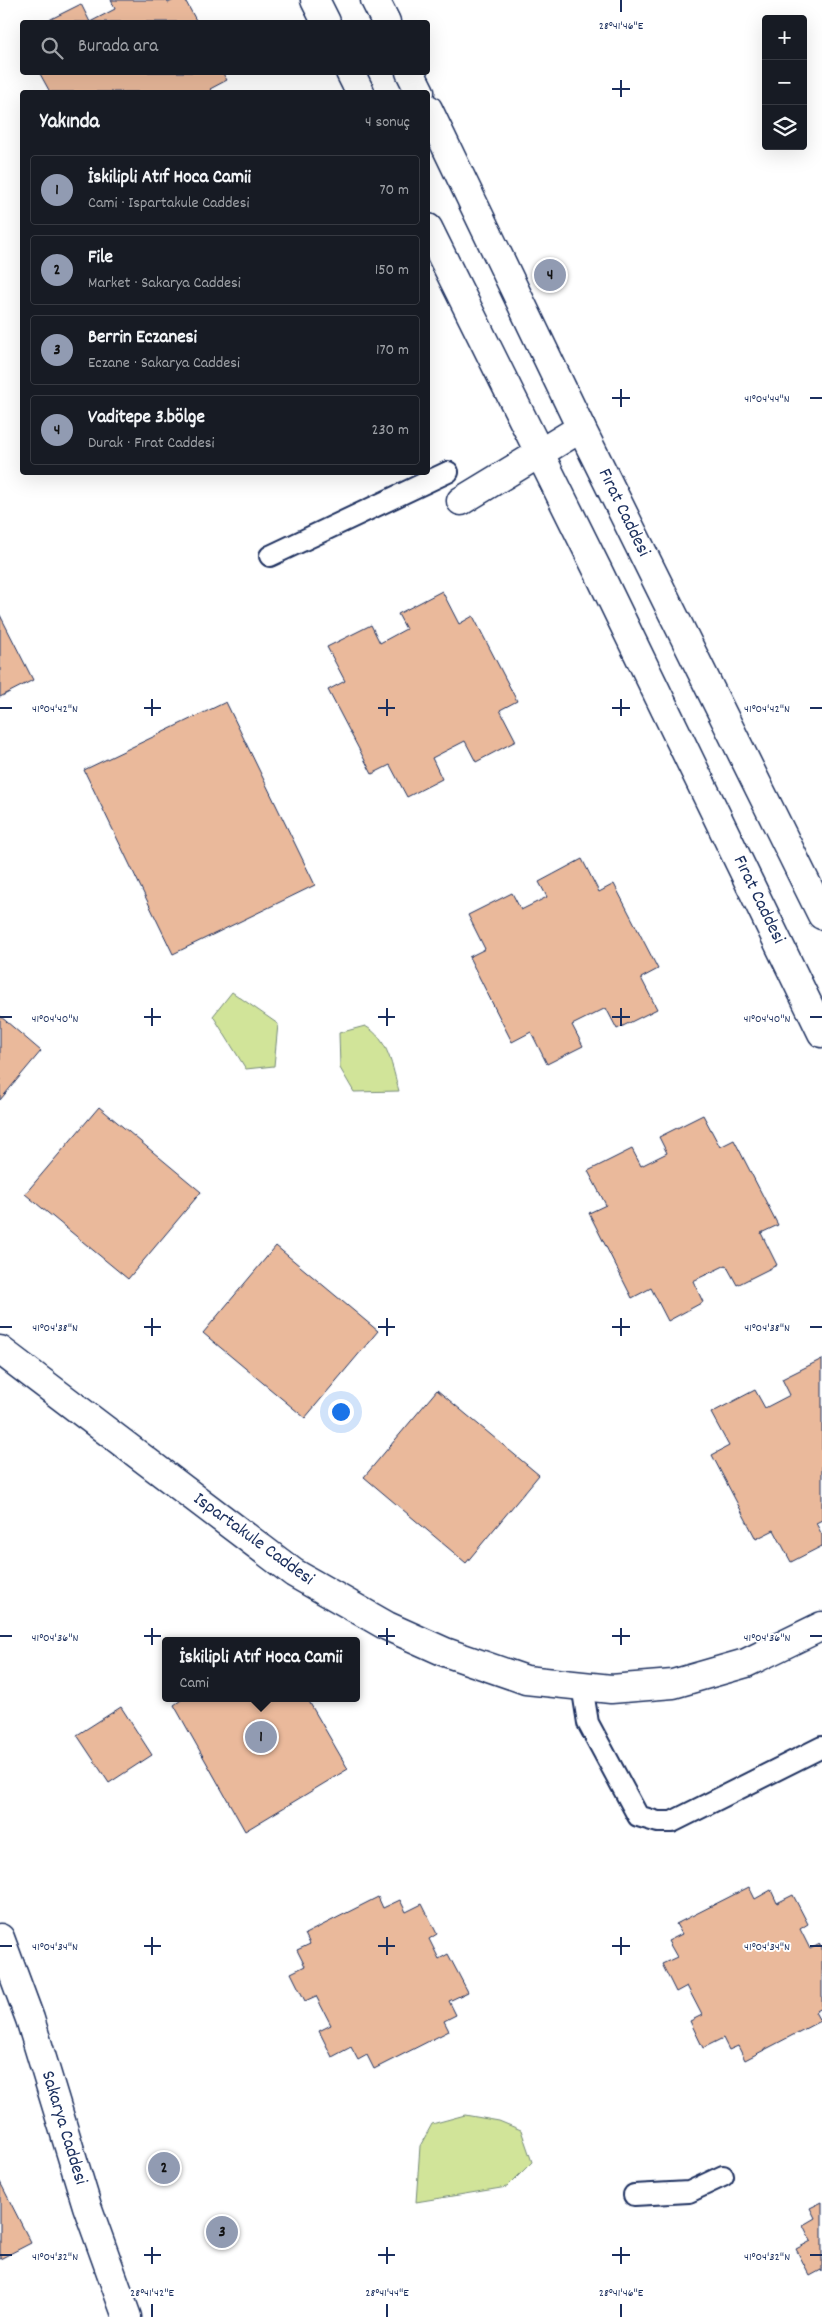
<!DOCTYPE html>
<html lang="tr">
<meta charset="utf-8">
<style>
:root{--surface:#171b24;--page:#242831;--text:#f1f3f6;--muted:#9ea1a6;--line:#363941;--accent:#919bb2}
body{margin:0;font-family:Dekko,sans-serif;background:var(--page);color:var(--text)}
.controls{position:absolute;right:15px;top:15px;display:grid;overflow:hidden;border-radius:5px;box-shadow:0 5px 20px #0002}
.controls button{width:45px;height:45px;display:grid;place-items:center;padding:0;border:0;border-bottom:1px solid var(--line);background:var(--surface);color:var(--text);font:25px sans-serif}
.you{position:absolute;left:340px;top:1411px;width:18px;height:18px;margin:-12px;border:4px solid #fff;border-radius:50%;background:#1a73e8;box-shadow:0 0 0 8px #1a73e833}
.badge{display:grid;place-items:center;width:32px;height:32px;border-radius:50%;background:var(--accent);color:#111;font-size:16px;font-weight:700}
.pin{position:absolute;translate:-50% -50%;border:2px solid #fff;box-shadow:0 1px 5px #0006}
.popup{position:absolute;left:162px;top:1637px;width:198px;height:65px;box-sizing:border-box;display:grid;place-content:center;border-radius:5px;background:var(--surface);filter:drop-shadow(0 1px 4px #0005);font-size:16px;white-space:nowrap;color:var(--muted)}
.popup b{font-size:19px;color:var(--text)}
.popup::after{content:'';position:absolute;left:50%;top:100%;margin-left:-10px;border:10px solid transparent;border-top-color:var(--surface)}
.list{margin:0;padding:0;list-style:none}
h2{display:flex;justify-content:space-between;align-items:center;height:65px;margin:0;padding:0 20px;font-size:21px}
h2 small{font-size:16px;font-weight:400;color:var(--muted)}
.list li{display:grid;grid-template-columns:32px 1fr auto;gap:15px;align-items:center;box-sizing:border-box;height:70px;margin:0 10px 10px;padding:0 10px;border:1px solid var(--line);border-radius:5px}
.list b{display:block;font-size:19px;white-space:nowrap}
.list p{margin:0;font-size:16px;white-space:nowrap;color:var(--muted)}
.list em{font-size:16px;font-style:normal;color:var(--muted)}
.icon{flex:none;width:28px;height:28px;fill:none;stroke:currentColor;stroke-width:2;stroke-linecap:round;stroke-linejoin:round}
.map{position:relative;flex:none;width:822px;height:2317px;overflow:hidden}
.search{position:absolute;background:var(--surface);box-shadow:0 5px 20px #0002;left:20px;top:20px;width:410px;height:55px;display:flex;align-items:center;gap:12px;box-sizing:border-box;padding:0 18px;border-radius:5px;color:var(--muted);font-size:19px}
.panel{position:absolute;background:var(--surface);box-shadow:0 5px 20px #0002;left:20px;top:90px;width:410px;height:385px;border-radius:5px}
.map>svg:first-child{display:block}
.green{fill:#d1e499;stroke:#768a7c}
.building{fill:#eab99b;stroke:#1b2f5e}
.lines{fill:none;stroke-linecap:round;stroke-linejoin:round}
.lane-casing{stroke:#1b2f5e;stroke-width:24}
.street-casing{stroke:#1b2f5e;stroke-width:31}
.secondary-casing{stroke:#1b2f5e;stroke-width:31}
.lane{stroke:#fff;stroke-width:20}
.street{stroke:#fff;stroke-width:28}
.secondary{stroke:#fff;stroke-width:28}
.ticks{fill:none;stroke:#1b2f5e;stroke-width:2}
.labels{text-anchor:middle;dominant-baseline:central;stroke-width:4;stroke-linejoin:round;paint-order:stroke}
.street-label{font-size:19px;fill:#1b2f5e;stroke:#fff}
.ticks-label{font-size:12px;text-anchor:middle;fill:#1b2f5e;stroke:#fff;stroke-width:4;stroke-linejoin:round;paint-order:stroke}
</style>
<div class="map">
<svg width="822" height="2317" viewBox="0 0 822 2317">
<rect width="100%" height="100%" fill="#fff"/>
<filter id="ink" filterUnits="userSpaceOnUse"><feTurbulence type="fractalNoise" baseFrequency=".02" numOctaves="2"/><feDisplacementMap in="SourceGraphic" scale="10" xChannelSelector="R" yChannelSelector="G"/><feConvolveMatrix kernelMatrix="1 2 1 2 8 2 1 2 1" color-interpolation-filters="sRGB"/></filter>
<g filter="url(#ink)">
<g class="green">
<polygon points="232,992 278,1024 274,1066 246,1069 213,1016"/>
<path d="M365,1026C389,1039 392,1067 399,1091L354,1092L340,1068L339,1033Z"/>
<polygon points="465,2115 499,2121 521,2130 532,2162 507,2187 416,2202 420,2146 432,2124"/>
</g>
<g class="building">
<polygon points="111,0 167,0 168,3 174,0 185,0 197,22 45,22 81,4 90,22 115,9"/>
<polygon points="39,72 222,72 227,80 210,89 212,92 50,92"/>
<polygon points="442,591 459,624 473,616 517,701 500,710 516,741 476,762 465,741 432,758 442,779 407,797 390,765 372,774 328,690 345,681 327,647 371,625 380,643 406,629 398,614"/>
<polygon points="0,615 33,680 0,697"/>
<polygon points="226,702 315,885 173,954 84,770"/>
<polygon points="582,859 599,892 614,884 658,969 641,978 657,1009 617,1029 606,1008 572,1025 583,1046 547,1064 531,1032 512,1042 469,957 485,949 468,915 512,893 521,910 547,897 539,882"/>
<polygon points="0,1016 41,1051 0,1100"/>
<polygon points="99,1107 201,1192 128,1279 25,1194"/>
<polygon points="703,1115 720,1147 734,1140 778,1225 761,1233 777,1265 737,1285 726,1265 693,1281 703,1302 668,1321 651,1288 632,1298 589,1213 606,1205 588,1171 632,1149 641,1166 667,1153 659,1137"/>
<polygon points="276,1246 378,1331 305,1418 203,1333"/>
<polygon points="822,1359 822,1520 816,1523 822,1535 822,1546 791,1562 774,1530 756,1539 712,1455 729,1446 711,1413 755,1390 765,1408 790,1395 782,1379"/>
<polygon points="437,1390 539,1475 466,1563 364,1477"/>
<polygon points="184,1698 307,1698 348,1769 245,1831 174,1705"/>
<polygon points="121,1707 152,1755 109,1783 77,1735"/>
<polygon points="749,1887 755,1899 771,1890 777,1903 793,1895 808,1924 800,1929 810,1949 820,1944 822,1948 822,2008 815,2012 820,2021 745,2060 738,2046 729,2050 723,2038 703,2048 690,2021 702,2015 687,1986 676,1992 662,1964 677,1957 668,1941 682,1934 676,1924"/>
<polygon points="378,1897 383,1908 400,1900 406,1912 422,1904 437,1934 429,1939 439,1959 448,1954 468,1992 449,2001 456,2015 444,2021 449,2031 374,2069 367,2055 358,2060 351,2047 332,2057 319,2031 331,2025 316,1996 305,2001 291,1973 305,1966 297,1950 310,1944 305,1934"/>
<polygon points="0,2182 31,2243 0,2259"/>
<polygon points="822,2202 822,2272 821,2270 810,2276 796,2249 811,2241 803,2225 815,2218 810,2208"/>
</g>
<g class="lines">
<g class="lane-casing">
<g id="lane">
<polyline points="270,556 448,472"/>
<polyline points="582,1685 588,1723 638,1816 658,1822 672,1822 822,1747"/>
<polyline points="634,2195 689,2192 723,2176"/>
</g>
</g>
<g class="street-casing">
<polyline id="street" points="461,501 581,428"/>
</g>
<g class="secondary-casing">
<g id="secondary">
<polyline points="315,0 326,22"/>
<polyline points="375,0 386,22"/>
<polyline points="350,72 360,92"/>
<polyline points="410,72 420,92"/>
<polyline points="428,109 581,428 822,915"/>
<polyline points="428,228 598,571 822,1033"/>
<polyline points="0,1350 294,1573 387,1626 445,1652 526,1680 611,1689 673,1684 746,1663 822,1626"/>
<polyline points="0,1938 30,2019 87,2206 127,2317"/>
</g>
</g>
<use href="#lane" class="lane"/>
<use href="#street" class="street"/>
<use href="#secondary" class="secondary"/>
</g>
</g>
<path class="ticks" d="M621,0V12M621,80V97M612,89H630M621,389V407M612,398H630M810,398H822M152,699V716M387,699V716M621,699V716M0,708H12M144,708H161M378,708H395M612,708H630M810,708H822M152,1008V1026M387,1008V1026M621,1008V1026M0,1017H12M144,1017H161M378,1017H395M612,1017H630M810,1017H822M152,1318V1336M387,1318V1336M621,1318V1336M0,1327H12M144,1327H161M378,1327H395M612,1327H630M810,1327H822M152,1628V1645M387,1628V1645M621,1628V1645M0,1636H12M144,1636H161M378,1636H395M612,1636H630M810,1636H822M152,1937V1955M387,1937V1955M621,1937V1955M0,1946H12M144,1946H161M378,1946H395M612,1946H630M810,1946H822M152,2247V2264M387,2247V2264M621,2247V2264M0,2255H12M144,2255H161M378,2255H395M612,2255H630M810,2255H822M152,2304V2317M387,2304V2317M621,2304V2317"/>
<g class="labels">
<g class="street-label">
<text transform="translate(623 513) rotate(64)">Fırat Caddesi</text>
<text transform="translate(758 900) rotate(64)">Fırat Caddesi</text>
<text transform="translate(253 1540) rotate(36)">Ispartakule Caddesi</text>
<text transform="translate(63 2128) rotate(73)">Sakarya Caddesi</text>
</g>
</g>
<g class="ticks-label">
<text x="621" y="29">28°41'46"E</text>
<text x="767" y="402">41°04'44"N</text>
<text x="55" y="712">41°04'42"N</text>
<text x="767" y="712">41°04'42"N</text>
<text x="55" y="1022">41°04'40"N</text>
<text x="767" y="1022">41°04'40"N</text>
<text x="55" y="1331">41°04'38"N</text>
<text x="767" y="1331">41°04'38"N</text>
<text x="55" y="1641">41°04'36"N</text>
<text x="767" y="1641">41°04'36"N</text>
<text x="55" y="1950">41°04'34"N</text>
<text x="767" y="1950">41°04'34"N</text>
<text x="55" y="2260">41°04'32"N</text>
<text x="767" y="2260">41°04'32"N</text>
<text x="152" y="2296">28°41'42"E</text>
<text x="387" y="2296">28°41'44"E</text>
<text x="621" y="2296">28°41'46"E</text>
</g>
</svg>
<div class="controls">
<button>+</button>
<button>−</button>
<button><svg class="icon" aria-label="layers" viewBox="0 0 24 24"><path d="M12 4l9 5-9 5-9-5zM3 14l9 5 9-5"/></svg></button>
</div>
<div class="you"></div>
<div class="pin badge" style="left:261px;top:1737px">1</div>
<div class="popup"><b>İskilipli Atıf Hoca Camii</b>Cami</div>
<div class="pin badge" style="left:164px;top:2168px">2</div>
<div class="pin badge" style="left:222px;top:2232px">3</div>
<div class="pin badge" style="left:550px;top:275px">4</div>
<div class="search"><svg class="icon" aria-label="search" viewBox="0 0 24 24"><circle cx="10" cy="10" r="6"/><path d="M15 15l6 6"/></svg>Burada ara</div>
<section class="panel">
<h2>Yakında<small>4 sonuç</small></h2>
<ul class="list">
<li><span class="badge">1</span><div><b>İskilipli Atıf Hoca Camii</b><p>Cami · Ispartakule Caddesi</p></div><em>70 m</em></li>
<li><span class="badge">2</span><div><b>File</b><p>Market · Sakarya Caddesi</p></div><em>150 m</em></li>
<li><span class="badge">3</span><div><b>Berrin Eczanesi</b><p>Eczane · Sakarya Caddesi</p></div><em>170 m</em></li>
<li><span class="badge">4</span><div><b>Vaditepe 3.bölge</b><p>Durak · Fırat Caddesi</p></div><em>230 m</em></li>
</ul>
</section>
</div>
